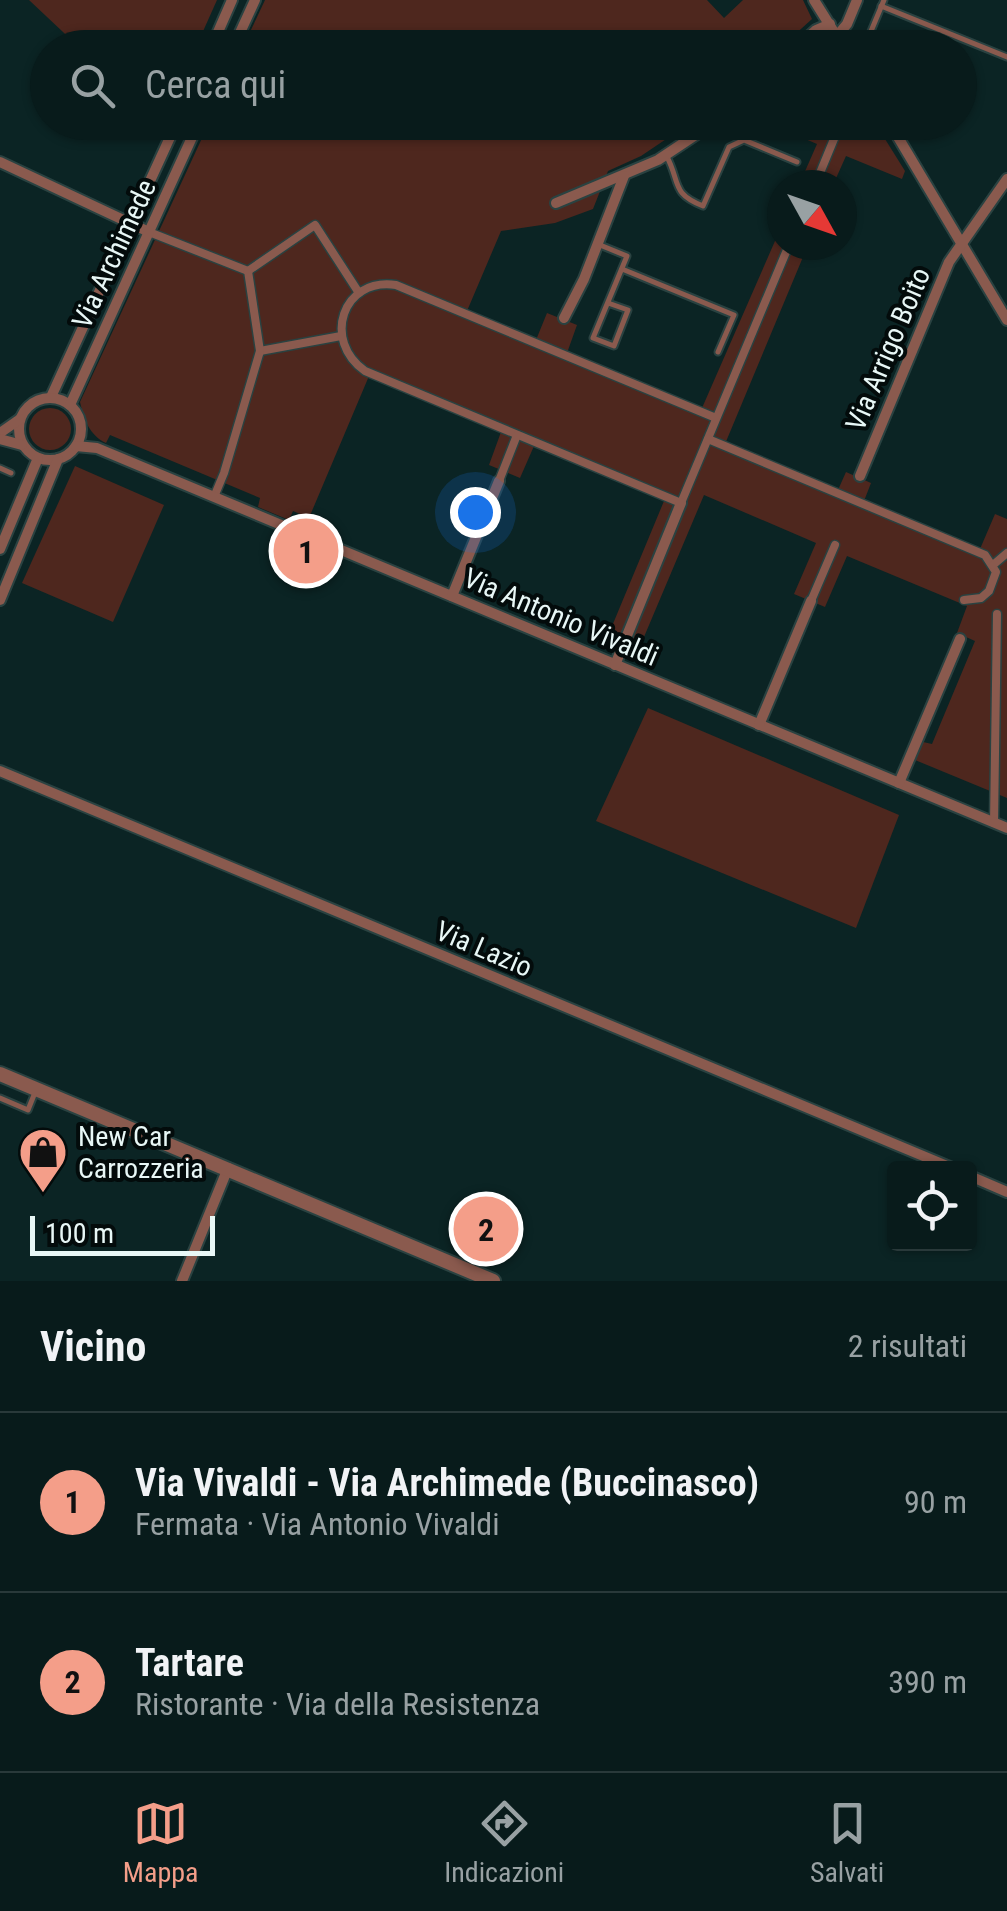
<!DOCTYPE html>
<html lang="it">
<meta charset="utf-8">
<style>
:root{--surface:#081b1b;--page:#162828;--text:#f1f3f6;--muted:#98a1a3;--line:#29393a;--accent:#f49e89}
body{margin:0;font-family:"Roboto Condensed",sans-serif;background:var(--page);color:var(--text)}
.controls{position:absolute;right:30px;bottom:30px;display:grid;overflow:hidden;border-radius:10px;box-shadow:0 2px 8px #0004}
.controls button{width:90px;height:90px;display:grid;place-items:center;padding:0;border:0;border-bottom:2px solid var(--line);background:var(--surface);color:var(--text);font:50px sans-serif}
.compass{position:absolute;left:767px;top:170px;width:90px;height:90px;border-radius:50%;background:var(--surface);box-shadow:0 2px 8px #0004;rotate:130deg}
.scale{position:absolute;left:30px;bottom:25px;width:185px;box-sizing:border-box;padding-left:10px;border:5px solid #e8f7f6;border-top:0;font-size:28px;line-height:35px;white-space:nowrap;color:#e8f7f6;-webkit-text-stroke:8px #030b0b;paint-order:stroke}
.you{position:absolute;left:475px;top:512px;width:35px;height:35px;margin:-25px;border:8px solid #fff;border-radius:50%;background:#1a73e8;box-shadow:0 0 0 15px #1a73e833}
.badge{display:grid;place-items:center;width:65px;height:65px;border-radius:50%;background:var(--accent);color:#111;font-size:32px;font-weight:700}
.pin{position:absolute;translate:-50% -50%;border:5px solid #fff;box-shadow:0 2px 10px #0006}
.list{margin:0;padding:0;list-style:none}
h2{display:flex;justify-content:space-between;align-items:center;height:130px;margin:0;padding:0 40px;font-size:42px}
h2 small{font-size:32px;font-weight:400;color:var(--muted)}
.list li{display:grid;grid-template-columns:65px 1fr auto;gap:30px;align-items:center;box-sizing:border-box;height:180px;padding:0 40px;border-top:2px solid var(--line)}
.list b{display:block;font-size:38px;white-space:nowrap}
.list p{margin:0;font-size:32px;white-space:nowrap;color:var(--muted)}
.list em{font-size:32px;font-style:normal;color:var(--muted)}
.icon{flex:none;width:55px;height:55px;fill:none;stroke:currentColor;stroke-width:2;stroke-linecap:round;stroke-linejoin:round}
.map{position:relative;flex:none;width:1007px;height:1281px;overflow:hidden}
.search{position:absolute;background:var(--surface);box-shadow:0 2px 8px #0004;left:30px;right:30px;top:30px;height:110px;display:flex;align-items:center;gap:25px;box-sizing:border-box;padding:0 35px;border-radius:55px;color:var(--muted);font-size:38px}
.sheet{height:490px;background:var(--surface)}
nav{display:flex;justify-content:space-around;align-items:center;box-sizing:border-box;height:140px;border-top:2px solid var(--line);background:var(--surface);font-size:28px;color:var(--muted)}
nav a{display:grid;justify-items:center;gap:5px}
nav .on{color:var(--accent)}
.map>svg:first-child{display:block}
.green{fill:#4e271e}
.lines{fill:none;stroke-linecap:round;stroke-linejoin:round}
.service-casing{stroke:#2a4241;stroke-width:9}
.pedestrian-casing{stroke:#2a4241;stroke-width:11}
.minor-casing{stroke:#2a4241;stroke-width:14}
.tertiary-casing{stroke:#2a4241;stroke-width:18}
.service{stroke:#8a5a4e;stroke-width:5}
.pedestrian{stroke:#8a5a4e;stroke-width:8}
.minor{stroke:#8a5a4e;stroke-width:10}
.tertiary{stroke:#8a5a4e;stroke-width:14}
.labels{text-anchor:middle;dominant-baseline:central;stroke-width:8;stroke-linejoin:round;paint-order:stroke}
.street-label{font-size:28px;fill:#e8f7f6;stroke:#030b0b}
.poi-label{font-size:28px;fill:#e8f7f6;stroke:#030b0b;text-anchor:start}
</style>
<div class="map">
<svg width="1007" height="1281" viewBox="0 0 1007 1281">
<rect width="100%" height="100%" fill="#0b2424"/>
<g class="green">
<polygon points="29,0 217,0 196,47 80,48"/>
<polygon points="265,0 707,0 724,18 743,0 803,0 812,19 780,48 243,47"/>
<path d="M209,123H690L641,156L608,171L593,209L555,223L501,231L467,311L536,340L547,313L577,325L567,353L702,408L782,225V245H808L725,444L838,490L846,472L871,483L864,501L980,549L995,514L1007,519V798L915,760L923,742L932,744L975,641L957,633L967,606L847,556L825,607L794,594L816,543L704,495L641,644L610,631L664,501L534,446L520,478L489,465L501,432L369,376L309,518L293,511L289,520L258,507L260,498L110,435L106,443C89,435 84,419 80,402Z"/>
<polygon points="768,123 875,123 905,171 902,179 846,156 833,185 799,185 817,144"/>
<circle cx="50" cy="429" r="21"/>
<polygon points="75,466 164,505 113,622 22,583"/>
<polygon points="648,708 899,815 856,928 596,821"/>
</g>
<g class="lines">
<g class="service-casing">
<g id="service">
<polyline points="881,6 1007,57"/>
<polyline points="864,48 884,0"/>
<polyline points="783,122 792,126 794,122"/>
<path d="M666,155C681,182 670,193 703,206L729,147L744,140L797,162"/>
<polyline points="600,245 627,256 593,338 614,346 628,310 608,303"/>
<polyline points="622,269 734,315 718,352"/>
<polyline points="0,468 11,473"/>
<polyline points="0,1098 28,1110 36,1090"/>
</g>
</g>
<g class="pedestrian-casing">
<g id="pedestrian">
<polyline points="815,185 841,122"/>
<polyline points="149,232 248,271"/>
<polyline points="248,271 315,225 359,293"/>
<polyline points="260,351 341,336"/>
<path d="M716,418L396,285C342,277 322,341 365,371L681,503L789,245"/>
<polyline points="708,439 985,555 996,572 989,591 981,598 964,600"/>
<polyline points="499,481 517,435"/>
<polyline points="214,497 224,473 260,351 248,271"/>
<polyline points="993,565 1007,553"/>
<polyline points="811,601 835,545"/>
<polyline points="994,823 997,614"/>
</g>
</g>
<g class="minor-casing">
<g id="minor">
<polyline points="814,0 844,48"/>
<polyline points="837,36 847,24 857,0"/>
<polyline points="211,48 232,0"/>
<polyline points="233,48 255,0"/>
<polyline points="796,48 816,30 830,24"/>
<polyline points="889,122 1007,320"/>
<polyline points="0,162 149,232"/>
<polyline points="556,203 658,160 715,122"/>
<polyline points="564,318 584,279 624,176"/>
<polyline points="51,397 177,122"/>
<circle cx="50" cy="429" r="31"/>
<polyline points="70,405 199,122"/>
<polyline points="0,433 20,419"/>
<polyline points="0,439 22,445"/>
<polyline points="76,446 97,448 1007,828"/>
<polyline points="860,476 949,262 1007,179"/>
<polyline points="0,549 38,458"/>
<polyline points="452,596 499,481"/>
<polyline points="0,600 58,459"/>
<polyline points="615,665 681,503"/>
<polyline points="759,725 811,601"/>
<polyline points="0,771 952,1168"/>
<polyline points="899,783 960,639"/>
<polyline points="970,1176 1007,1192"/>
<polyline points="182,1281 228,1168"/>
</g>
</g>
<g class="tertiary-casing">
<polyline id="tertiary" points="0,1074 493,1281"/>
</g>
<use href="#service" class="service"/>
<use href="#pedestrian" class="pedestrian"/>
<use href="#minor" class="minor"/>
<use href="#tertiary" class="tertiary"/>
</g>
<defs>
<g id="shop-pin" transform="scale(2.5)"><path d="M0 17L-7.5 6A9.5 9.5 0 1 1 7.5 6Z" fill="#f49e89" stroke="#030b0b"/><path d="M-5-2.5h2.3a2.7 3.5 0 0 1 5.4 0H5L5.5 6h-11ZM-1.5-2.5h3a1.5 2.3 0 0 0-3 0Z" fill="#111"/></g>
</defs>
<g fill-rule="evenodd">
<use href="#shop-pin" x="43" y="1152"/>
</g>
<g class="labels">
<g class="street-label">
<text transform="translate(114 254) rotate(-65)">Via Archimede</text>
<text transform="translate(888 349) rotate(-67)">Via Arrigo Boito</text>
<text transform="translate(561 617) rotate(23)">Via Antonio Vivaldi</text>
<text transform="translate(484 949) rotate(23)">Via Lazio</text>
</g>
<g class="poi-label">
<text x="78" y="1136">New Car<tspan x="78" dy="32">Carrozzeria</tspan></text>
</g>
</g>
</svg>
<div class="controls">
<button><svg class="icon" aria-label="locate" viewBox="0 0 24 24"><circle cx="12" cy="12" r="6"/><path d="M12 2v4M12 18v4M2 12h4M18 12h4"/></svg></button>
</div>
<svg class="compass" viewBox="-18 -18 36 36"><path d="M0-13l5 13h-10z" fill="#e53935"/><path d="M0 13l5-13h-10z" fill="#98a1a3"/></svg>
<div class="scale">100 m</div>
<div class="you"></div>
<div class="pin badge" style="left:306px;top:551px">1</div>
<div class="pin badge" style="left:486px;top:1229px">2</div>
<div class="search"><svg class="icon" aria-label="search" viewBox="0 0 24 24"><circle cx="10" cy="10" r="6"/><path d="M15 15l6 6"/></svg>Cerca qui</div>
</div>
<section class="sheet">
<h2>Vicino<small>2 risultati</small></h2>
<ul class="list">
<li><span class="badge">1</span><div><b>Via Vivaldi - Via Archimede (Buccinasco)</b><p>Fermata · Via Antonio Vivaldi</p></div><em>90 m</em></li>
<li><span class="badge">2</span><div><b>Tartare</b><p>Ristorante · Via della Resistenza</p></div><em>390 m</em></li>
</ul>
</section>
<nav>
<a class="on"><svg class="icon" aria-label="map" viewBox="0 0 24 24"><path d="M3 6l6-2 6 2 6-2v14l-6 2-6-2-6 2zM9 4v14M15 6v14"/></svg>Mappa</a>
<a><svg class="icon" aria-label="directions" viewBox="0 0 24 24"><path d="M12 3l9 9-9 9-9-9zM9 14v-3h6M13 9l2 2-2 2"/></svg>Indicazioni</a>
<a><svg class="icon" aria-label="saved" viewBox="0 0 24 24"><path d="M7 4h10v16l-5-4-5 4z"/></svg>Salvati</a>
</nav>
